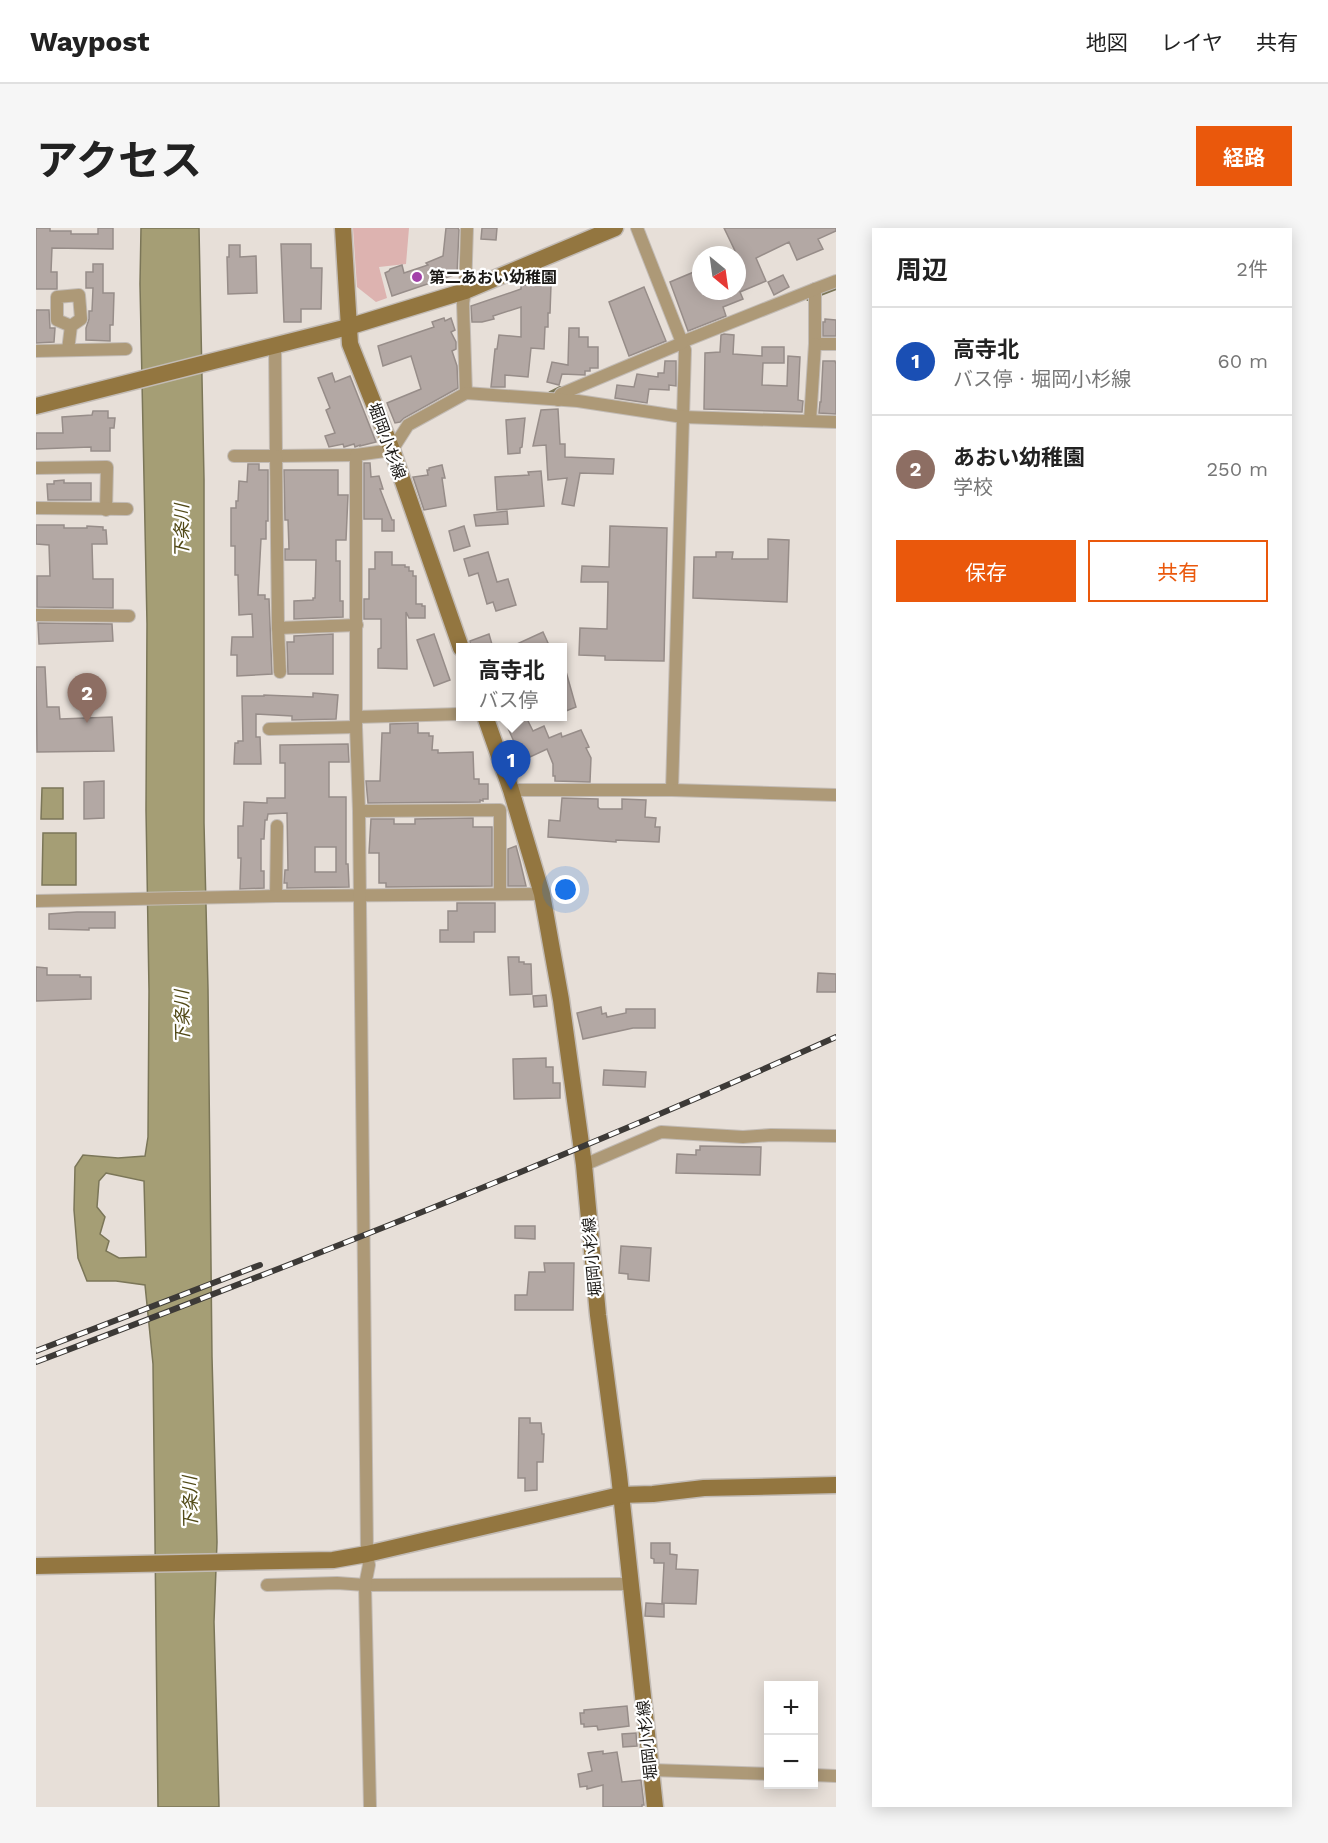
<!DOCTYPE html>
<html lang="ja">
<meta charset="utf-8">
<style>
:root{--surface:#fff;--page:#f6f6f6;--text:#222;--muted:#767676;--line:#e0e0e0;--accent:#ea580c}
body{margin:0;font-family:"Work Sans","Noto Sans JP",sans-serif;background:var(--page);color:var(--text)}
.controls{position:absolute;right:18px;bottom:18px;display:grid;overflow:hidden;border-radius:0px;box-shadow:0 3px 15px #0003}
.controls button{width:54px;height:54px;display:grid;place-items:center;padding:0;border:0;border-bottom:2px solid var(--line);background:var(--surface);color:var(--text);font:30px sans-serif}
.compass{position:absolute;left:656px;top:18px;width:54px;height:54px;border-radius:50%;background:var(--surface);box-shadow:0 3px 15px #0003;rotate:151deg}
.you{position:absolute;left:530px;top:662px;width:21px;height:21px;margin:-15px;border:4px solid #fff;border-radius:50%;background:#1a73e8;box-shadow:0 0 0 9px #1a73e833}
.badge{display:grid;place-items:center;width:39px;height:39px;border-radius:50%;background:var(--accent);color:#fff;font-size:20px;font-weight:700}
.pin{position:absolute;translate:-50% -50px;filter:drop-shadow(0 2px 3px #0008)}
.pin::after{content:'';position:absolute;top:32px;width:21px;height:18px;background:inherit;clip-path:polygon(0 0,100% 0,50% 100%)}
.popup{position:absolute;left:420px;top:415px;width:111px;height:78px;box-sizing:border-box;display:grid;place-content:center;border-radius:0px;background:var(--surface);filter:drop-shadow(0 2px 4px #0005);font-size:20px;white-space:nowrap;color:var(--muted)}
.popup b{font-size:22px;color:var(--text)}
.popup::after{content:'';position:absolute;left:50%;top:100%;margin-left:-12px;border:12px solid transparent;border-top-color:var(--surface)}
.list{margin:0;padding:0;list-style:none}
h2{display:flex;justify-content:space-between;align-items:center;height:78px;margin:0;padding:0 24px;font-size:26px}
h2 small{font-size:20px;font-weight:400;color:var(--muted)}
.list li{display:grid;grid-template-columns:39px 1fr auto;gap:18px;align-items:center;box-sizing:border-box;height:108px;padding:0 24px;border-top:2px solid var(--line)}
.list b{display:block;font-size:22px;white-space:nowrap}
.list p{margin:0;font-size:20px;white-space:nowrap;color:var(--muted)}
.list em{font-size:20px;font-style:normal;color:var(--muted)}
.actions{display:flex;gap:12px;padding:18px 24px}
.actions a{flex:1;padding:14px 0;border:2px solid var(--accent);border-radius:0px;text-align:center;font-size:21px;color:var(--accent)}
.actions .main{background:var(--accent);color:#fff}
.map{position:relative;flex:none;width:800px;height:1579px;overflow:hidden;border-radius:0px}
header{display:flex;align-items:center;gap:36px;box-sizing:border-box;height:84px;padding:0 30px;background:var(--surface);border-bottom:2px solid var(--line)}
header strong{font-size:28px}
nav{display:flex;gap:33px;margin-inline-start:auto;font-size:21px}
.intro{display:flex;align-items:center;justify-content:space-between;box-sizing:border-box;height:144px;padding:0 36px}
h1{margin:0;font-size:42px}
.button{padding:15px 27px;border-radius:0px;background:var(--accent);color:#fff;font-size:21px;font-weight:700}
main{display:flex;gap:36px;padding:0 36px}
aside{flex:1;background:var(--surface);border-radius:0px;box-shadow:0 3px 15px #0003}
.map>svg:first-child{display:block}
.green{fill:#ddb3b0}
.water{fill:#a59e75;stroke:#7b7658;stroke-width:1.5;fill-rule:evenodd}
.lines{fill:none;stroke-linecap:round;stroke-linejoin:round}
.stream{stroke:#7b7658;stroke-width:4}
.building{fill:#b3a8a4;stroke:#978d89;stroke-width:1.5;fill-rule:evenodd}
.street-casing{stroke:#c2bbb5;stroke-width:14}
.secondary-casing{stroke:#c2bbb5;stroke-width:19}
.street{stroke:#ad9977;stroke-width:12}
.secondary{stroke:#937640;stroke-width:16}
.rail-casing{stroke:#3d3a37;stroke-width:6}
.rail{stroke:#fff;stroke-width:4;stroke-dasharray:11;stroke-linecap:butt}
.poi-dot{fill:#a342aa;stroke:#fff;stroke-width:2}
.labels{text-anchor:middle;dominant-baseline:central;stroke-width:4.5;stroke-linejoin:round;paint-order:stroke}
.poi-label{font-size:16px;font-weight:bold;fill:#1a1815;stroke:#fff;text-anchor:start}
.street-label{font-size:16px;fill:#1a1815;stroke:#fff}
.water-label{font-size:18px;font-style:italic;fill:#524a17;stroke:#fff}
</style>
<header>
<strong>Waypost</strong>
<nav><a>地図</a><a>レイヤ</a><a>共有</a></nav>
</header>
<div class="intro"><h1>アクセス</h1><a class="button">経路</a></div>
<main>
<div class="map">
<svg width="800" height="1579" viewBox="0 0 800 1579">
<rect width="100%" height="100%" fill="#e7dfd8"/>
<polygon class="green" points="317,0 373,0 370,36 343,39 351,70 340,74 321,59"/>
<g class="water">
<path d="M105,0H163L168,251V595L172,761L176,1129L181,1314L178,1394L183,1579H122L117,1136L109,1057L80,1053H51L42,1030L38,982L39,939L47,927L82,930L109,928L112,909L113,763L110,582L111,396L104,56ZM70,945L108,953L110,1029L83,1030L70,1023L73,1013L64,1006L69,989L61,979L63,953Z"/>
<polygon points="6,560 27,560 27,591 5,591"/>
<polygon points="7,605 40,605 40,657 6,657"/>
</g>
<g class="lines">
<g class="stream">
<polyline points="772,71 800,60"/>
<polyline points="514,165 524,160"/>
</g>
</g>
<g class="building">
<polygon points="0,0 14,0 14,3 35,3 35,6 62,6 62,0 77,0 77,21 16,20 15,44 21,44 21,61 0,61"/>
<polygon points="410,0 422,0 423,2 421,46 356,68 349,45 353,43 354,41 366,37 368,45 392,37 390,35 407,28"/>
<polygon points="446,0 461,0 460,12 445,11"/>
<polygon points="688,0 800,0 800,3 782,11 787,21 761,32 753,14 720,30 730,53 704,64 707,71 687,79 690,88 652,103 634,54 665,41 665,63 701,63 701,27"/>
<polygon points="245,16 275,16 275,40 286,40 285,81 265,81 265,94 248,94"/>
<polygon points="193,17 204,17 204,29 220,28 221,65 192,66 191,29 193,29"/>
<polygon points="57,36 67,36 67,65 78,65 77,97 74,97 74,113 50,112 50,100 53,91 53,83 56,83 57,60 50,60 50,44 57,44"/>
<polygon points="747,47 753,59 738,67 732,54"/>
<polygon points="485,57 515,57 514,85 512,85 512,99 509,99 508,121 495,120 492,149 469,147 469,159 455,159 459,121 461,121 463,107 485,109 485,79 457,88 458,91 446,94 436,94 435,78 485,61"/>
<polygon points="608,59 630,113 593,128 573,74"/>
<polygon points="0,82 13,82 14,100 19,100 18,114 0,115"/>
<polygon points="408,90 409,93 415,90 419,102 415,104 420,114 420,121 416,123 421,138 422,160 368,190 364,194 359,195 351,175 385,161 375,128 347,138 342,118 398,99 396,94"/>
<polygon points="789,91 800,92 800,108 787,108 787,94 789,94"/>
<polygon points="533,100 543,100 543,109 552,109 552,119 562,119 562,140 554,140 554,143 549,143 549,147 526,146 523,157 511,154 516,134 532,137"/>
<polygon points="688,106 698,107 697,126 726,128 726,119 748,119 748,135 727,135 726,157 751,158 752,128 764,129 762,172 767,173 766,184 668,181 669,125 684,124 685,107"/>
<polygon points="629,133 640,133 640,158 633,157 633,162 613,161 611,175 579,170 581,157 598,159 601,146 622,149 622,145 628,145"/>
<polygon points="787,133 799,133 800,136 800,186 783,185 784,174 785,174"/>
<polygon points="296,145 299,154 314,148 340,214 324,218 324,217 319,219 318,216 308,219 307,216 293,219 289,208 299,205 290,182 294,180 282,150"/>
<polygon points="522,181 524,216 529,216 529,229 578,231 577,246 544,245 538,278 526,276 531,250 512,252 510,217 497,218 505,182"/>
<polygon points="57,183 72,183 72,190 79,190 78,200 74,200 74,223 55,223 55,219 0,221 0,205 27,205 26,189 56,187"/>
<polygon points="489,190 486,219 484,220 484,225 472,226 470,192"/>
<polygon points="328,235 334,235 335,249 343,248 347,261 344,261 356,292 358,292 358,303 346,303 346,291 328,291"/>
<polygon points="212,236 223,236 223,242 232,242 232,293 230,293 230,311 225,311 222,367 229,367 229,371 233,371 236,446 201,448 201,427 195,427 196,409 217,409 216,386 203,387 202,347 199,347 199,318 195,318 195,280 200,280 200,273 202,273 203,253 211,254"/>
<polygon points="406,237 409,250 406,250 410,278 388,282 377,249 392,247 391,242 393,242 393,240"/>
<polygon points="248,242 302,242 302,267 312,267 310,312 300,312 300,333 304,333 304,373 307,373 307,389 258,391 258,373 277,372 277,370 279,370 280,332 249,332 249,321 253,321 252,292 249,292"/>
<polygon points="505,243 508,278 461,282 459,249 493,247 492,244"/>
<polygon points="28,252 28,255 55,255 55,272 12,272 11,256 18,256 18,253"/>
<polygon points="471,283 472,296 440,298 438,287"/>
<polygon points="0,297 28,297 28,300 51,300 51,298 67,299 67,302 70,302 71,316 56,316 57,351 77,351 77,380 1,379 1,348 14,348 13,317 0,316"/>
<polygon points="428,298 434,318 418,323 413,303"/>
<polygon points="574,298 631,300 628,433 569,432 569,428 543,427 544,400 571,401 572,354 545,354 546,338 573,339"/>
<polygon points="732,311 753,312 751,374 657,370 658,329 680,329 680,324 697,324 696,331 732,331"/>
<polygon points="339,324 356,324 356,337 369,337 369,339 373,339 373,343 377,343 377,348 380,348 380,376 386,376 386,378 389,378 389,390 373,390 370,384 371,441 342,440 342,421 345,420 345,391 328,391 328,371 333,371 333,341 339,341"/>
<polygon points="452,324 461,354 472,351 480,377 460,383 457,374 451,376 442,345 433,348 428,331"/>
<polygon points="2,395 76,396 77,413 3,416"/>
<polygon points="507,404 512,415 504,420 472,420"/>
<polygon points="297,406 297,446 252,446 251,414 258,414 258,408"/>
<polygon points="398,406 414,452 398,458 381,412"/>
<polygon points="453,406 457,420 435,420 434,413"/>
<polygon points="0,439 9,439 11,479 23,479 24,491 76,489 78,523 1,524"/>
<polygon points="526,440 529,440 540,479 530,483 526,473"/>
<polygon points="277,465 302,467 300,491 256,492 256,488 220,486 220,509 224,509 225,536 198,536 199,515 202,515 202,513 207,513 206,468 228,468 228,467 277,469"/>
<polygon points="467,489 490,489 497,503 508,498 513,510 525,505 526,509 545,502 553,519 550,520 555,530 554,554 519,553 519,548 517,548 517,536 511,521 494,529 492,524 486,527 485,524 483,525"/>
<polygon points="382,495 382,505 393,505 393,508 397,508 396,522 402,522 402,525 437,524 438,551 443,551 443,556 452,556 452,571 447,571 447,573 444,572 444,574 332,575 330,553 344,553 346,505 354,505 354,496"/>
<path d="M312,516L313,534H293V569H310V636H312L313,659L251,660V655H248L249,642H252L251,585L232,586L231,592H229L228,611H225V643H228V660L204,661L205,630H202V598H207L208,574L231,575V570H249V535H244V517ZM279,619H300V644H279Z"/>
<polygon points="68,553 68,590 48,591 48,554"/>
<polygon points="526,570 562,571 562,579 564,581 586,581 586,571 610,572 609,589 620,590 619,599 624,599 623,614 580,612 580,614 512,609 513,592 524,593"/>
<polygon points="437,590 437,599 456,599 456,658 350,659 350,655 343,655 343,625 333,625 335,591 358,591 358,596 379,596 379,591"/>
<polygon points="480,618 484,633 490,658 472,658 472,621"/>
<polygon points="421,675 459,675 459,704 438,704 438,714 404,714 404,702 412,702 412,683 421,683"/>
<polygon points="41,684 79,684 79,700 53,700 53,702 13,701 13,686"/>
<polygon points="472,729 483,729 483,734 488,734 488,736 495,736 496,766 474,767"/>
<polygon points="0,739 11,740 11,747 44,747 44,749 55,749 55,771 0,773"/>
<polygon points="782,745 800,746 800,764 781,764"/>
<polygon points="510,767 511,778 498,779 497,768"/>
<polygon points="565,779 566,786 570,785 571,789 590,785 590,781 619,781 619,800 597,800 547,811 541,785"/>
<polygon points="510,830 510,839 517,839 517,855 524,855 524,870 478,871 477,831"/>
<polygon points="568,842 610,844 609,859 567,857"/>
<polygon points="664,918 725,919 724,947 640,945 641,926 660,927 660,922 664,922"/>
<polygon points="479,998 499,998 499,1011 479,1010"/>
<polygon points="585,1018 615,1020 613,1053 592,1051 592,1046 583,1045"/>
<polygon points="508,1035 538,1035 537,1082 479,1082 479,1067 491,1067 493,1044 509,1044"/>
<polygon points="483,1190 494,1190 494,1195 505,1195 506,1206 508,1206 507,1234 501,1234 501,1262 489,1263 489,1250 482,1250"/>
<polygon points="615,1315 634,1315 634,1326 641,1327 640,1341 662,1342 660,1376 626,1375 628,1335 618,1335 618,1331 615,1330"/>
<polygon points="610,1375 628,1376 628,1389 609,1388"/>
<polygon points="591,1478 593,1498 562,1502 561,1498 548,1499 548,1496 545,1496 544,1485 548,1485 548,1482"/>
<polygon points="600,1505 601,1518 587,1519 586,1506"/>
<polygon points="567,1523 567,1526 581,1524 586,1554 605,1552 608,1577 606,1577 606,1579 567,1579 567,1557 551,1561 551,1558 544,1559 542,1546 556,1543 552,1525"/>
</g>
<g class="lines">
<g class="street-casing">
<g id="street">
<polyline points="601,0 649,122 636,562"/>
<polyline points="800,53 779,61 779,116 800,116"/>
<polyline points="646,114 779,61"/>
<polyline points="239,117 240,228 320,227"/>
<polyline points="32,122 35,98 45,91 43,67 21,69 21,92 35,98"/>
<polyline points="0,123 90,121"/>
<polyline points="430,165 427,75 429,63 431,0"/>
<polyline points="522,172 525,166 646,115"/>
<polyline points="774,193 779,116"/>
<polyline points="198,228 240,228 242,400 321,397"/>
<polyline points="0,240 71,239 70,282"/>
<polyline points="0,280 91,281"/>
<polyline points="0,387 93,388"/>
<polyline points="242,400 244,444"/>
<polyline points="321,489 424,486"/>
<polyline points="233,501 320,499"/>
<polyline points="475,562 636,562 800,567"/>
<polyline points="323,583 464,582 464,666"/>
<polyline points="240,668 241,598"/>
<polyline points="0,673 240,668 506,666"/>
<polyline points="548,937 625,904 707,909 735,907 800,908"/>
<polyline points="231,1357 301,1355 329,1357 594,1356"/>
<polyline points="615,1542 732,1546"/>
<polyline points="778,1547 800,1548"/>
<polyline points="334,1579 329,1357 333,1337 331,1326 323,583 320,499 320,227 356,222 372,197 430,165 542,173 647,189 800,194"/>
</g>
</g>
<g class="secondary-casing">
<g id="secondary">
<polyline points="307,0 314,116 356,222 425,420"/>
<polyline points="0,178 312,99 429,63 579,0"/>
<polyline points="449,488 475,562 506,666 525,772 548,937 562,1087 583,1247 619,1579"/>
<polyline points="0,1338 297,1332 331,1326 584,1267 617,1266 668,1260 800,1257"/>
</g>
</g>
<use href="#street" class="street"/>
<use href="#secondary" class="secondary"/>
<g class="rail-casing">
<g id="rail">
<polyline points="0,1123 224,1037"/>
<path d="M0,1134C269,1032 537,927 800,809"/>
</g>
</g>
<use href="#rail" class="rail"/>
</g>
<circle class="poi-dot" cx="381" cy="49" r="6"/>
<g class="labels">
<g class="poi-label">
<text x="393" y="49">第二あおい幼稚園</text>
</g>
<g class="street-label">
<text transform="translate(351 213) rotate(70)">堀岡小杉線</text>
<text transform="translate(556 1029) rotate(-95)">堀岡小杉線</text>
<text transform="translate(611 1512) rotate(-96)">堀岡小杉線</text>
</g>
<g class="water-label">
<text transform="translate(145 303) rotate(-90)">下条川</text>
<text transform="translate(146 789) rotate(-91)">下条川</text>
<text transform="translate(154 1275) rotate(-91)">下条川</text>
</g>
</g>
</svg>
<div class="controls">
<button>+</button>
<button>−</button>
</div>
<svg class="compass" viewBox="-18 -18 36 36"><path d="M0-13l5 13h-10z" fill="#e53935"/><path d="M0 13l5-13h-10z" fill="#767676"/></svg>
<div class="you"></div>
<div class="pin badge" style="left:475px;top:562px;background:#1a4fb4">1</div>
<div class="popup"><b>高寺北</b>バス停</div>
<div class="pin badge" style="left:51px;top:495px;background:#8d6e63">2</div>
</div>
<aside>
<h2>周辺<small>2件</small></h2>
<ul class="list">
<li><span class="badge" style="background:#1a4fb4">1</span><div><b>高寺北</b><p>バス停 · 堀岡小杉線</p></div><em>60 m</em></li>
<li><span class="badge" style="background:#8d6e63">2</span><div><b>あおい幼稚園</b><p>学校</p></div><em>250 m</em></li>
</ul>
<div class="actions"><a class="main">保存</a><a>共有</a></div>
</aside>
</main>
